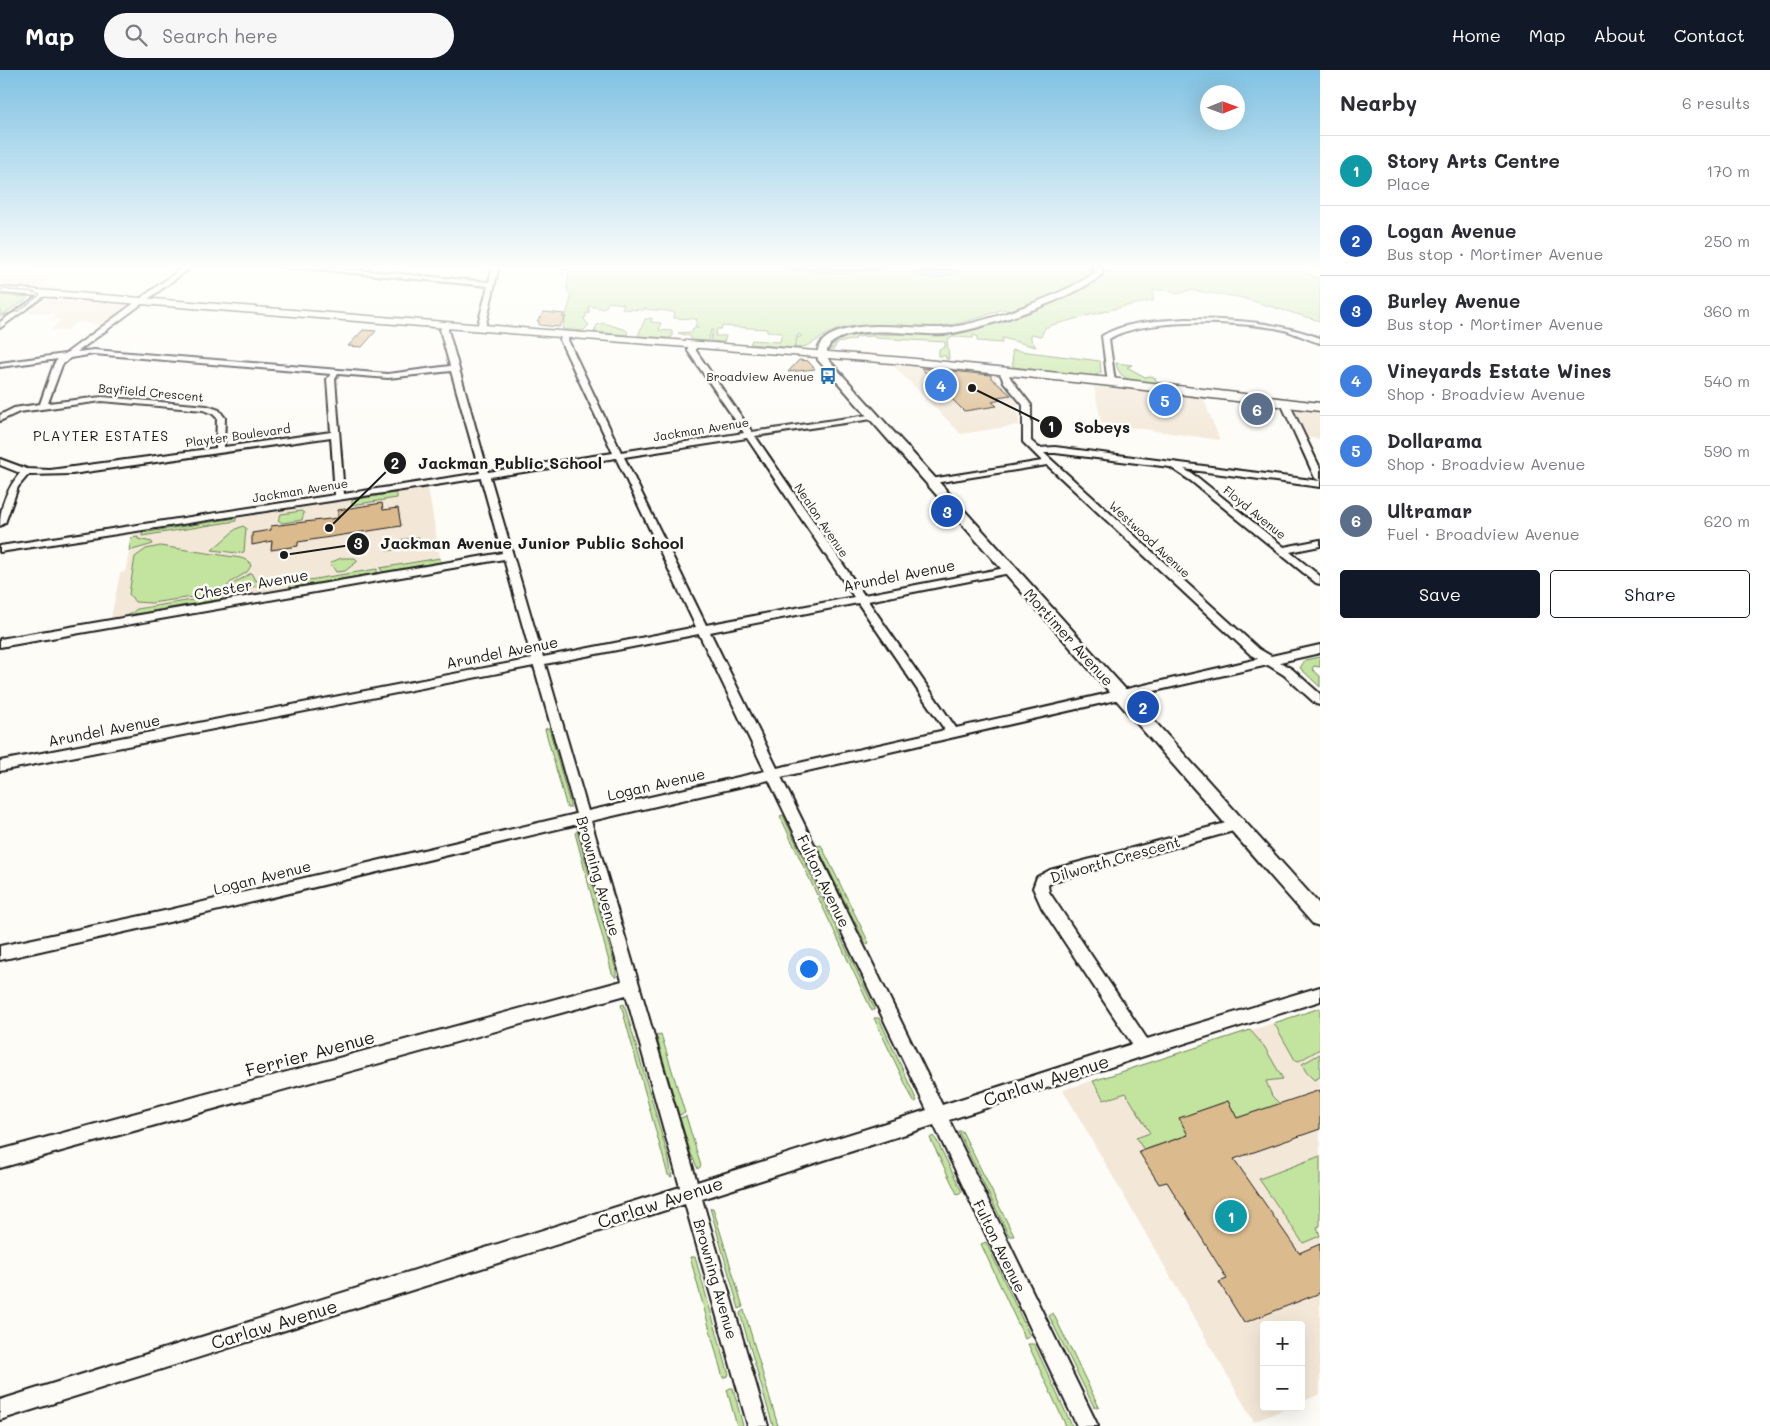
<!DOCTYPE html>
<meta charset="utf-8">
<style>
:root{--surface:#fff;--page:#f7f7f7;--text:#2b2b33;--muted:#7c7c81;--line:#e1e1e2;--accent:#111827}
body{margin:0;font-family:Mali,sans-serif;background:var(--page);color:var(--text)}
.controls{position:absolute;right:15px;bottom:15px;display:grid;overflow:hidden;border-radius:5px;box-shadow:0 5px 20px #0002}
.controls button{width:45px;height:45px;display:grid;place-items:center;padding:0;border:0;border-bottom:1px solid var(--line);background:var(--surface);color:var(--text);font:25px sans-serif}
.compass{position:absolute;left:1200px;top:15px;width:45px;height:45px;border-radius:50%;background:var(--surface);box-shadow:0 5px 20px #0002;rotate:89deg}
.you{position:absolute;left:808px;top:898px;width:18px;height:18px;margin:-12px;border:4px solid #fff;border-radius:50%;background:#1a73e8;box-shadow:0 0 0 8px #1a73e833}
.badge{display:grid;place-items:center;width:32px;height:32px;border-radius:50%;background:var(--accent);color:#fff;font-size:16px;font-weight:700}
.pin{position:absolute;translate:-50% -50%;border:2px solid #fff;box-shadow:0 1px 5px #0006}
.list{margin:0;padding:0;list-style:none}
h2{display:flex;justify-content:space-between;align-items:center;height:65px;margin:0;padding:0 20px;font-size:21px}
h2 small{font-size:16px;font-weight:400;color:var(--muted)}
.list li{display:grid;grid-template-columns:32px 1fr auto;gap:15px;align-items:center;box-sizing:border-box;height:70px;padding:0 20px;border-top:1px solid var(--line)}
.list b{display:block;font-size:19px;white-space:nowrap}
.list p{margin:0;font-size:16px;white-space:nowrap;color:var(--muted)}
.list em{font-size:16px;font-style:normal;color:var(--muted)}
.actions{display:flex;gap:10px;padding:15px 20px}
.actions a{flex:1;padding:11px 0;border:1px solid var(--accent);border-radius:5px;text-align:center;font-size:18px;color:var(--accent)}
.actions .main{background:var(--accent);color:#fff}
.icon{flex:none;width:28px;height:28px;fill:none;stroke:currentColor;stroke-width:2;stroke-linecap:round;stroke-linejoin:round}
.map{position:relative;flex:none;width:1320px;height:1356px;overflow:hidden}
header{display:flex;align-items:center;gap:30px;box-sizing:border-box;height:70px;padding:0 25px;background:var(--accent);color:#fff}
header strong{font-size:24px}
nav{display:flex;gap:28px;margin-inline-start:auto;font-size:18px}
.search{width:350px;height:45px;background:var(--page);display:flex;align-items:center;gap:12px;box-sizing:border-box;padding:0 18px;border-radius:28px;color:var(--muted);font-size:19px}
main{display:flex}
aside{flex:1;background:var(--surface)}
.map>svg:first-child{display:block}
.built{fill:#f3e8d8}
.green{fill:#c2e49e;stroke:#6f805d}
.water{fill:#85d7db;stroke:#5b8c8f}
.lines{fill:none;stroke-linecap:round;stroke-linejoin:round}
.shore{stroke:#466768;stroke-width:1}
.building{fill:#dbbb8e;stroke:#1c1c1c}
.minor-casing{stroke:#1c1c1c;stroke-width:4}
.tertiary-casing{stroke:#1c1c1c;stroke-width:4}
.secondary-casing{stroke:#1c1c1c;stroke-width:3}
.minor{fill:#fdfcf7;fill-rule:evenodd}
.tertiary{fill:#fdfcf7;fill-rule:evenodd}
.secondary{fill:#fdfcf7;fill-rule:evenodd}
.tram{stroke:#1c1c1c;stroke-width:1}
.labels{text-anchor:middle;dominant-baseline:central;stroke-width:5;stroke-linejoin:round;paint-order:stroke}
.far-poi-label{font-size:12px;fill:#1c1c1c;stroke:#fdfcf7;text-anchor:end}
.far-street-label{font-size:12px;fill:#1c1c1c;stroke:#fdfcf7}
.far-neighbourhood-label{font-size:14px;letter-spacing:1px;fill:#1c1c1c;stroke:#fdfcf7}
.street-label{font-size:15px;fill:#1c1c1c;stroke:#fdfcf7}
.near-street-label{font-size:18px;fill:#1c1c1c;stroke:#fdfcf7}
.leader{fill:none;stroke:#1c1c1c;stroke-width:2}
.callout-dot{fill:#1c1c1c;stroke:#fdfcf7;stroke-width:2}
.mark-label{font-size:15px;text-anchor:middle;font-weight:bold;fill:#fff}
.callout-label{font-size:16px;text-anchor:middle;font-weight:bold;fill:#1c1c1c;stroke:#fdfcf7;stroke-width:5;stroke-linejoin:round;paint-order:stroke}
</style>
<header>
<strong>Map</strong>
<div class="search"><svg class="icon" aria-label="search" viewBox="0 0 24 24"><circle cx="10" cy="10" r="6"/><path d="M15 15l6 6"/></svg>Search here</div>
<nav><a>Home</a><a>Map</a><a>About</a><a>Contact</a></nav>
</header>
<main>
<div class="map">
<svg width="1320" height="1356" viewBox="0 0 1320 1356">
<rect width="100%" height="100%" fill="#fdfcf7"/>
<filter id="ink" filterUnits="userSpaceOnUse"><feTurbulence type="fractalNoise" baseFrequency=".02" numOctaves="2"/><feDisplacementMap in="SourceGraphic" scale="10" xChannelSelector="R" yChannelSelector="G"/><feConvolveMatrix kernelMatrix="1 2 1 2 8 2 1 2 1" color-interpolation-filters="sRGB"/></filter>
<g filter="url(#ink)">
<g class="built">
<polygon points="9,201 45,204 54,206 36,218 0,215 0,206"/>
<polygon points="47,229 127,235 131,236 105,255 78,252 66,261 51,260 61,250 49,249 55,244 27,242"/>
<polygon points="893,295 994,306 1018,332 1019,355 961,364"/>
<polygon points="1094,316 1203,328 1220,370 1101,353"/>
<polygon points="1299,340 1320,343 1320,369 1308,367 1296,343"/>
<polygon points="428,418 441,492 111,548 120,503 125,502 133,464"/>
<polygon points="1320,938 1320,1324 1301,1332 1301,1255 1264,1255 1264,1337 1289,1337 1254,1352 1063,1020"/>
</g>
<g class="green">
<path d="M557,195H1287L1320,209V251L1239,227L1189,220L1178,224L1166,220H1153V231L1125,236L1052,255L1045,258L1041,266L1031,264V270L1036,277L1002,268V273L977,271V266L973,265V268L953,267L947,269L949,289H946V286H939V279L945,277V272L875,268L873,266L855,267L856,269L837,273L834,279H830L838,270L850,265L928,264L1015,243L1003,239C976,250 951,257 921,258C894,258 866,252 840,259C822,263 813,278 795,278L797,267H801V265L798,264L794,278L750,274L752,270L780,272L782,263L767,262V259L722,256L721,259H717L715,266H726L724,272L710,271L713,260H711L708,271L692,270L690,266L678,263L692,262L693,258H699L695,256L697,251L696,249L674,248L675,242L646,239L645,237L644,240L622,239L624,234L609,232L604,239L589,236V243L585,244L586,247L583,248L589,255L583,261L562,259L571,228L567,220L569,200L557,198Z"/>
<polygon points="0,225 27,227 28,228 4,244 0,244"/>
<polygon points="652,248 651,252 661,253 659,260 672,261 672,267 669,268 638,266 645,249"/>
<polygon points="604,253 626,260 628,263 626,265 594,262 597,255"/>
<polygon points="1012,280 1100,291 1101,303 1093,306 1013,297"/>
<path d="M1116,293L1132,295L1127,297L1145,307L1150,306L1155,308L1157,313C1139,311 1120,314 1116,293Z"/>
<polygon points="394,423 397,424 397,428 352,435 352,430"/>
<polygon points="301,441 304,443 302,450 282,453 278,450 281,444"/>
<polygon points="236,448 236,451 142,466 142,463"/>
<polygon points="243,456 246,458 244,482 237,483 212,480 236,459"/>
<polygon points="138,467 138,469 152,472 153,474 129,481 131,468"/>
<polygon points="419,467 420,475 387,481 386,472"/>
<polygon points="160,476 241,488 249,491 251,496 247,502 231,512 221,523 151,533 135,532 129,524 135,487 146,479"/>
<polygon points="341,488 355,488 358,491 345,501 336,502 330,493"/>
<polygon points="440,488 441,492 383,502 380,498"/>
<polygon points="377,499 377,503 290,518 290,513"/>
<polygon points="251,503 255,510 263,512 264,515 228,521 233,514"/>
<polygon points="223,525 222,529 129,545 137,539"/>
<polygon points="1320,587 1320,597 1314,596 1312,599 1320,606 1320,617 1300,598 1305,590"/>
<polygon points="549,658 570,734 570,738 567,738 545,659"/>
<polygon points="783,745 820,824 817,825 780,746"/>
<polygon points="577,761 616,900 616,908 612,903 575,763"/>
<polygon points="821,775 869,873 866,874 817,776"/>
<polygon points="821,826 875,939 872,941 818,827"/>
<polygon points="624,934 669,1090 672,1107 668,1105 621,935"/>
<polygon points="1320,938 1320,979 1299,991 1295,990 1274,953"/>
<polygon points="874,948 879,948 917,1031 914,1032"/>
<polygon points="1250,960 1264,976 1283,1009 1266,1011 1272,1026 1280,1034 1237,1048 1228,1031 1180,1048 1188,1065 1144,1080 1136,1068 1150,1063 1126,1023 1104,1030 1093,1011"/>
<polygon points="661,964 685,1043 679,1045 656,965"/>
<polygon points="1320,984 1320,1007 1314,1010 1306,1002 1302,994"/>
<polygon points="686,1046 701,1096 698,1099 691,1084 680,1048"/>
<polygon points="958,1061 962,1061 1014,1166 1009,1166"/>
<polygon points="933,1066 937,1071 962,1122 957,1124 930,1068"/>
<polygon points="1320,1086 1320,1156 1317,1157 1320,1166 1303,1173 1259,1109"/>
<polygon points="710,1138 713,1138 743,1237 739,1239"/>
<polygon points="986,1172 1030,1266 1025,1269 981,1174"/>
<polygon points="690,1187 695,1187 729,1305 723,1308"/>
<polygon points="744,1240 778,1356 773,1356 740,1243"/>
<polygon points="1053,1243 1099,1337 1094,1337 1049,1246"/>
<polygon points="1028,1274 1034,1274 1072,1356 1066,1356"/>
<polygon points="730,1318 733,1318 743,1356 737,1356 727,1320"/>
</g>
<g class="water">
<path d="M773,195H896C855,206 814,203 773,195Z"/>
<path d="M947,199L955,200V203C943,208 929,211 917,204L919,200L938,201Z"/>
</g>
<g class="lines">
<polyline class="shore" points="808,195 850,198 873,195"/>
</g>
<g class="building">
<polygon points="544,242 565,244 562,247 566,247 559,257 539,255 539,251 537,251"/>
<polygon points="363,260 376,261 362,277 348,276"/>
<polygon points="799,290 808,291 815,299 788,302"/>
<polygon points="921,298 991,305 991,308 1011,325 997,327 1001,330 992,332 997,336 964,341"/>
<polygon points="382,433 383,440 398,438 401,456 298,472 298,476 271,480 272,471 252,475 252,463 271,460 271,456 338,448 338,440"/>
<polygon points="1320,1020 1320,1059 1234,1089 1299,1183 1320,1174 1320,1223 1244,1253 1219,1212 1227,1209 1167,1112 1159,1114 1139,1082 1188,1065 1179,1048 1228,1031 1237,1048"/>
</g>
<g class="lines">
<g class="minor-casing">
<g id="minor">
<path d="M186,195H194L77,282L94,280L388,304L450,296L440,260L444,253H450L448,260L488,402L613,383L560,270L561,265L565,263L569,265L568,270L621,382L744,363L688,281V274L692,272L696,274V281L752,362L875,344L876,346L872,349L755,366L864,525L1010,497L1014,498L1015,500L1014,502L1010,503L868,531L956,658L1258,589L1251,585L1047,395L928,414L926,412L931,409L1042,391L1023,372V335L1004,312L999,301L1000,299H1006L1011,309L1031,335V371L1039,378L1055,377L1320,411V417L1184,399L1197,407L1284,477L1320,470V476L1290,482L1320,506V514L1316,513L1191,411L1170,397L1055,383H1044L1259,579L1271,586L1320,575V583L1280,592L1292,599L1320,624V635L1316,634L1284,605L1268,595L781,707L942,1035L1132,974L1042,838L1033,818L1037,807L1050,800L1237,750L1242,751L1244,755L1242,759L1237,760L1054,811L1048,815L1049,822L1147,969L1320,917V931L1144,986L949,1050L1098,1356H1077L934,1055L702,1129L768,1356H748L685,1134L0,1350V1330L680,1117L626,925L0,1098V1080L622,911L578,754L169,852L0,890V876L169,840L576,744L534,596L0,701V691L532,589L504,489L0,577V569L502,483L481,408L0,482V476L335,425L331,367L72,404L28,405L18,417L5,453L0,456C0,435 7,419 20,403L0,395V389L27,399L50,400L216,378L217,348L213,344L203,340L102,331L19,342L0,351V345L14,338L40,334L54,294L58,289L0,297V293L65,284ZM94,284L331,304L327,309L331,362L224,377L225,348L219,340L207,336L102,327L48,333L62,295L70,288ZM451,301L480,403L344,424L335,309L338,304L388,308ZM747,368L854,527L706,555L624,387ZM616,388L696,557L543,587L490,407ZM858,533L945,660L777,698L710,562ZM699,564L765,701L588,741L545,594ZM769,710L927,1040L697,1112L591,751Z"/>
<polygon points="271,195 299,195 489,212 493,195 499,195 485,258 481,260 477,258 488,216"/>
<polygon points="42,223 47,224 0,258 0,252"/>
<path d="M1186,249C1235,250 1274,251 1320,268V273C1308,270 1296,263 1284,260C1244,251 1143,247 1109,269L1115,312L1108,314L1102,266C1127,251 1158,251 1186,249Z"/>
<polygon points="1282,331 1289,333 1320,398 1320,411 1315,408 1281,333"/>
</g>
</g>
<g class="tertiary-casing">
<path id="tertiary" d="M1093,195H1101L1103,203C1083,226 976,262 945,264C912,266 857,252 830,274L827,280L828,289L1320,835V856L1313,854L818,290C815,273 826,266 841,261C873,251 908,259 941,258C976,257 1068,224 1095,202Z"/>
</g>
<g class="secondary-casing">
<polygon id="secondary" points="0,217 905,288 1111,308 1320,333 1320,341 1111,316 905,294 0,223"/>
</g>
<use href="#minor" class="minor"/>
<use href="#tertiary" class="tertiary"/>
<use href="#secondary" class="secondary"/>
<polyline class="tram" points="0,219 33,222 40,225 19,241 0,246"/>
</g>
</g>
<linearGradient id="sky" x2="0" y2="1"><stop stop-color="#80c2e3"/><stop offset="0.51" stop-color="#fefefb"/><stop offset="1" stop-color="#fefefb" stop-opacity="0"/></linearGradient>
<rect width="1320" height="385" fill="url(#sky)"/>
<defs>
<g id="bus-bare" transform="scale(1.35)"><path d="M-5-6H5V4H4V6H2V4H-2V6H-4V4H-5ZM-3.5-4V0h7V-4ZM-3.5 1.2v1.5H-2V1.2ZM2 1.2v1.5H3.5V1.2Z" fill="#1f6fb2" stroke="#fdfcf7" stroke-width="2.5" paint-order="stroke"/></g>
</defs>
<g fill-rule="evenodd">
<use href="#bus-bare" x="828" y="306"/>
</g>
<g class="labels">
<g class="far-poi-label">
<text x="814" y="306">Broadview Avenue</text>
</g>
<g class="far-street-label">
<text transform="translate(151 322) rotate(5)">Bayfield Crescent</text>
<text transform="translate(701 359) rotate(-9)">Jackman Avenue</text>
<text transform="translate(238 365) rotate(-8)">Playter Boulevard</text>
<text transform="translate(300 420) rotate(-9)">Jackman Avenue</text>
<text transform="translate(1255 442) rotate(39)">Floyd Avenue</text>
<text transform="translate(822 450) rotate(56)">Nealon Avenue</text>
<text transform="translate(1150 469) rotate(43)">Westwood Avenue</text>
</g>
<g class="far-neighbourhood-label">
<text x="101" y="365">PLAYTER ESTATES</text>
</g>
<g class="street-label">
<text transform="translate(899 505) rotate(-11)">Arundel Avenue</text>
<text transform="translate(251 514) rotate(-10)">Chester Avenue</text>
<text transform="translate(1069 567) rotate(48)">Mortimer Avenue</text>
<text transform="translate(502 582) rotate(-11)">Arundel Avenue</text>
<text transform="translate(104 660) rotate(-11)">Arundel Avenue</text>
<text transform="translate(656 714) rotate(-13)">Logan Avenue</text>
<text transform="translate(1115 789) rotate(-16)">Dilworth Crescent</text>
<text transform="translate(599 806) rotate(74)">Browning Avenue</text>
<text transform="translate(262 807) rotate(-14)">Logan Avenue</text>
<text transform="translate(824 811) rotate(64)">Fulton Avenue</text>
<text transform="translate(1000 1176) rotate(64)">Fulton Avenue</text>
<text transform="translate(716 1209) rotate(74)">Browning Avenue</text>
</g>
<g class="near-street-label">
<text transform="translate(310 983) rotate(-15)">Ferrier Avenue</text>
<text transform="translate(1046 1010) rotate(-18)">Carlaw Avenue</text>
<text transform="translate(660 1132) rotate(-18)">Carlaw Avenue</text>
<text transform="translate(274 1254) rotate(-17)">Carlaw Avenue</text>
</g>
</g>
<path class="leader" d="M972 318L1051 357M329 458L395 393M284 485L358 474"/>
<g class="callout-dot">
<circle cx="972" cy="318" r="5"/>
<circle cx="329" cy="458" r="5"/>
<circle cx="284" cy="485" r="5"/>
<circle cx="1051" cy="357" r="12"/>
<circle cx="395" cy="393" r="12"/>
<circle cx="358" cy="474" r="12"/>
</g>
<g class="mark-label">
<text x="1051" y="362">1</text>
<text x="395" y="399">2</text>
<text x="358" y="479">3</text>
</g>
<g class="callout-label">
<text x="1102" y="363">Sobeys</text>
<text x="510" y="399">Jackman Public School</text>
<text x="532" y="479">Jackman Avenue Junior Public School</text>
</g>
</svg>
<div class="controls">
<button>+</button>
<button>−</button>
</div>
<svg class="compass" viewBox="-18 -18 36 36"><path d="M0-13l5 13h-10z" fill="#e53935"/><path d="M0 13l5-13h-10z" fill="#7c7c81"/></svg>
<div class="you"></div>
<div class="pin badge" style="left:1231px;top:1146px;background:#0f9aa8">1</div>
<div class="pin badge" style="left:1143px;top:637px;background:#1a4fb4">2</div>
<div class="pin badge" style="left:947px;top:441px;background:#1a4fb4">3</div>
<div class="pin badge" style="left:941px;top:315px;background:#3f7fe0">4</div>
<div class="pin badge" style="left:1165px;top:330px;background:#3f7fe0">5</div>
<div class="pin badge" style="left:1257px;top:339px;background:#5c6f8a">6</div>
</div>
<aside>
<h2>Nearby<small>6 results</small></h2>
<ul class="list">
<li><span class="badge" style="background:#0f9aa8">1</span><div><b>Story Arts Centre</b><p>Place</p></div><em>170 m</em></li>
<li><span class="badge" style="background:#1a4fb4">2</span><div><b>Logan Avenue</b><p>Bus stop · Mortimer Avenue</p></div><em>250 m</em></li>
<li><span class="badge" style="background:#1a4fb4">3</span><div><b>Burley Avenue</b><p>Bus stop · Mortimer Avenue</p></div><em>360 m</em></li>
<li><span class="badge" style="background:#3f7fe0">4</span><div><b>Vineyards Estate Wines</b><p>Shop · Broadview Avenue</p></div><em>540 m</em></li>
<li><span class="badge" style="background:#3f7fe0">5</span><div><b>Dollarama</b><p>Shop · Broadview Avenue</p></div><em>590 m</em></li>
<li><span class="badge" style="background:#5c6f8a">6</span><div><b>Ultramar</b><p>Fuel · Broadview Avenue</p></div><em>620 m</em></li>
</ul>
<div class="actions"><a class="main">Save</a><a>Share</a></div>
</aside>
</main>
